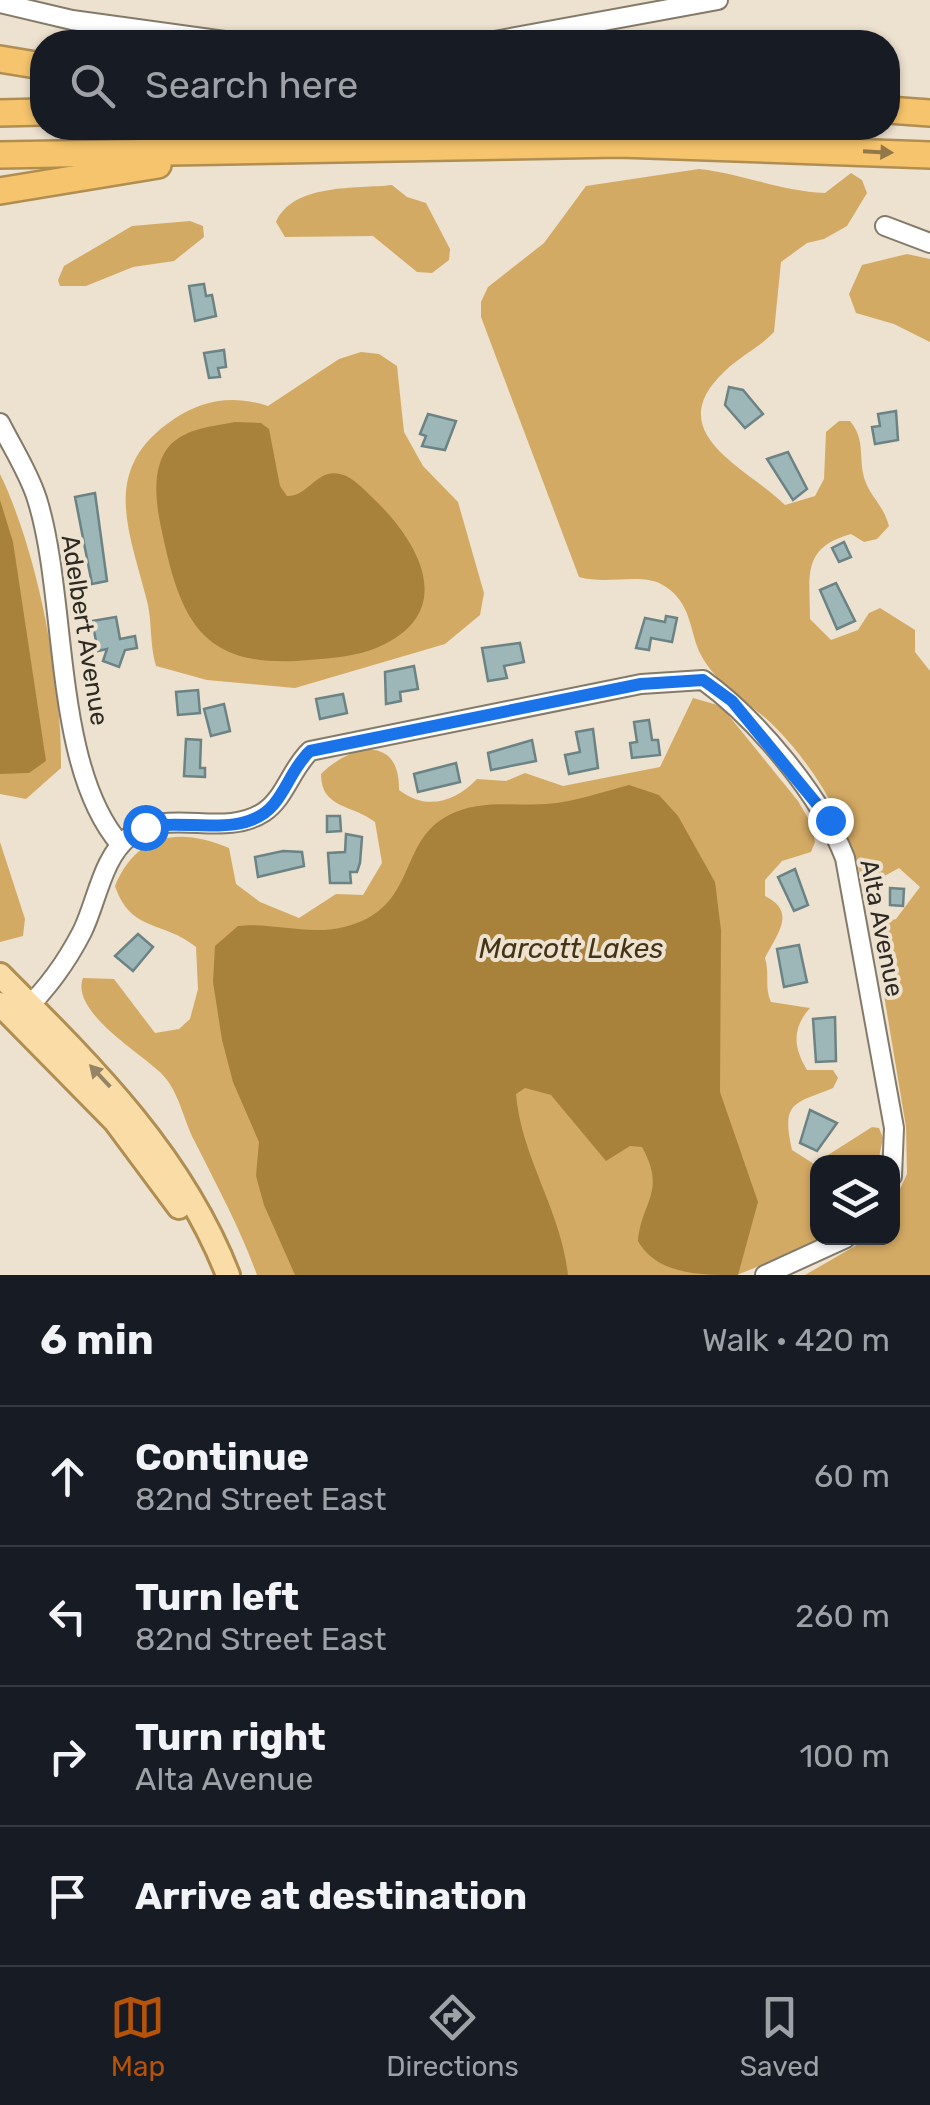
<!DOCTYPE html>
<meta charset="utf-8">
<style>
:root{--surface:#171b24;--page:#242831;--text:#f1f3f6;--muted:#9ea1a6;--line:#363941;--accent:#b45309}
body{margin:0;font-family:Rubik,sans-serif;background:var(--page);color:var(--text)}
.controls{position:absolute;right:30px;bottom:30px;display:grid;overflow:hidden;border-radius:20px;box-shadow:0 2px 8px #0004}
.controls button{width:90px;height:90px;display:grid;place-items:center;padding:0;border:0;border-bottom:2px solid var(--line);background:var(--surface);color:var(--text);font:50px sans-serif}
.stop{position:absolute;width:30px;height:30px;margin:-22px;border:8px solid #1a73e8;border-radius:50%;background:#fff}
.stop.end{background:#1a73e8;border-color:#fff;box-shadow:0 2px 10px #0008}
.list{margin:0;padding:0;list-style:none}
h2{display:flex;justify-content:space-between;align-items:center;height:130px;margin:0;padding:0 40px;font-size:42px}
h2 small{font-size:32px;font-weight:400;color:var(--muted)}
.list li{display:grid;grid-template-columns:65px 1fr auto;gap:30px;align-items:center;box-sizing:border-box;height:140px;padding:0 40px;border-top:2px solid var(--line)}
.list b{display:block;font-size:38px;white-space:nowrap}
.list p{margin:0;font-size:32px;white-space:nowrap;color:var(--muted)}
.list em{font-size:32px;font-style:normal;color:var(--muted)}
.icon{flex:none;width:55px;height:55px;fill:none;stroke:currentColor;stroke-width:2;stroke-linecap:round;stroke-linejoin:round}
.map{position:relative;flex:none;width:930px;height:1275px;overflow:hidden}
.search{position:absolute;background:var(--surface);box-shadow:0 2px 8px #0004;left:30px;right:30px;top:30px;height:110px;display:flex;align-items:center;gap:25px;box-sizing:border-box;padding:0 35px;border-radius:40px;color:var(--muted);font-size:38px}
.sheet{height:690px;background:var(--surface)}
nav{display:flex;justify-content:space-around;align-items:center;box-sizing:border-box;height:140px;border-top:2px solid var(--line);background:var(--surface);font-size:28px;color:var(--muted)}
nav a{display:grid;justify-items:center;gap:5px}
nav .on{color:var(--accent)}
.map>svg:first-child{display:block}
.forest{fill:#d3aa64}
.water{fill:#a8813a}
.building{fill:#9db6b8;stroke:#6c8385;stroke-width:2.5}
.lines{fill:none;stroke-linecap:round;stroke-linejoin:round}
.minor-casing{stroke:#847a6a;stroke-width:22}
.major-casing{stroke:#b08e52;stroke-width:28}
.highway-casing{stroke:#b08e52;stroke-width:30}
.minor{stroke:#fff;stroke-width:18}
.major{stroke:#fadca7;stroke-width:22}
.highway{stroke:#f6c46c;stroke-width:25}
.oneway{fill:#927748}
.oneway2{fill:#948365}
.route{stroke:#1a73e8;stroke-width:12}
.labels{text-anchor:middle;dominant-baseline:central;stroke-width:8;stroke-linejoin:round;paint-order:stroke}
.street-label{font-size:25px;fill:#2e2a23;stroke:#ede1cf}
.water-label{font-size:28px;font-style:italic;fill:#443314;stroke:#ede1cf}
</style>
<div class="map">
<svg width="930" height="1275" viewBox="0 0 930 1275">
<rect width="100%" height="100%" fill="#ede1cf"/>
<g class="forest">
<path d="M699,169C743,174 781,191 825,193L851,173L862,180L867,193L847,226L824,239L807,243L781,262L774,332C760,347 740,356 725,371C658,433 748,468 785,505L815,496L824,479L826,432L839,421H850C867,441 857,461 866,483C872,498 883,505 889,526L877,539L864,542L851,534C801,548 810,575 810,619L831,640L858,630L869,613L880,608L915,630V652L930,671V1275H805L869,1238H892L893,1204L907,1174L906,1127L874,935L880,923L896,919L920,887L899,868L879,879L860,873C846,821 815,768 777,729C752,703 718,687 701,655C689,633 693,601 661,584C640,573 607,585 579,577L481,317V302L488,287L544,243L586,186Z"/>
<path d="M392,185L407,197L426,203L450,249L449,260L432,273L417,272L373,236L285,237L276,222C293,183 357,189 392,185Z"/>
<polygon points="190,221 203,226 204,237 174,261 133,267 86,286 60,286 58,280 64,266 132,226"/>
<polygon points="907,254 930,259 930,342 894,324 856,313 849,294 862,265"/>
<path d="M361,352L379,354L397,366L404,432L423,466L458,502L484,593L480,615L445,644L295,688L207,680L156,666C150,646 152,626 148,605C130,531 98,470 174,419C204,399 233,395 268,406L339,359Z"/>
<path d="M0,474C38,553 62,681 61,768L26,799L0,794Z"/>
<path d="M693,698L721,706L798,801L812,825L815,842L811,852L782,861L765,880V896C798,912 776,935 765,958C770,974 764,986 771,1002L810,1008C792,1028 793,1047 807,1070H833L838,1078L833,1088C794,1104 781,1101 792,1150L814,1164L872,1127L879,1128L883,1138L878,1162H818V1238H828L737,1275H257C240,1228 217,1186 195,1142C183,1120 180,1092 161,1073C139,1052 70,1011 83,978L114,979L155,1033L179,1029L190,1019L198,989L196,947C163,920 131,933 115,886C137,833 180,827 229,848L236,884L260,902L299,918L336,894L363,895L382,863L375,822C352,804 321,809 321,774C351,744 400,734 399,790C426,811 455,802 477,779L506,781L525,773L563,786L660,767Z"/>
<polygon points="0,842 25,919 23,936 0,942"/>
</g>
<g class="water">
<path d="M235,422L261,423L269,429L280,486L287,496C308,497 317,468 340,474C354,477 365,491 376,501C425,549 457,618 371,650C348,658 320,659 296,661C199,666 180,616 162,532C156,505 150,466 171,444C188,428 214,426 235,422Z"/>
<polygon points="0,500 13,542 46,761 29,773 0,774"/>
<path d="M629,785L659,795L678,816L715,882L721,930L720,1092L758,1202L738,1275C701,1275 657,1275 638,1241C641,1202 667,1192 642,1147L630,1146L606,1161L551,1095L525,1088L516,1094C521,1157 561,1210 568,1275H295L264,1205L256,1176L259,1142L233,1082L222,1040L213,982L215,946L238,926C273,922 308,936 344,927C419,909 396,842 449,815C479,799 514,806 546,804C574,802 602,792 629,785Z"/>
</g>
<g class="building">
<polygon points="204,284 206,296 212,295 216,316 195,321 189,286"/>
<polygon points="224,350 226,367 218,368 220,377 209,378 204,353"/>
<polygon points="729,387 743,390 763,414 745,428 725,405"/>
<polygon points="896,411 898,440 875,444 872,427 880,426 878,414"/>
<polygon points="428,414 456,421 445,450 422,446 426,436 420,434"/>
<polygon points="788,452 807,489 793,500 767,459"/>
<polygon points="95,493 107,581 92,584 75,497"/>
<polygon points="844,542 851,557 839,562 832,548"/>
<polygon points="836,583 855,621 837,629 820,590"/>
<polygon points="666,616 677,618 672,642 651,638 649,650 636,648 645,618 665,622"/>
<polygon points="116,617 120,639 135,636 137,648 125,650 119,667 103,661 107,649 98,651 92,621"/>
<polygon points="520,643 524,662 504,666 507,678 488,681 482,648"/>
<polygon points="414,666 418,689 400,692 401,701 386,704 385,672"/>
<polygon points="198,690 200,713 178,715 176,692"/>
<polygon points="343,694 347,713 320,719 316,699"/>
<polygon points="224,704 230,731 211,736 204,709"/>
<polygon points="649,720 652,740 658,740 660,755 632,758 630,743 637,742 634,722"/>
<polygon points="593,729 598,768 569,774 565,755 580,752 576,732"/>
<polygon points="186,739 201,740 200,768 205,768 205,777 184,776"/>
<polygon points="532,740 536,761 491,770 488,753"/>
<polygon points="456,763 460,782 418,792 414,774"/>
<polygon points="327,816 340,816 341,831 327,832"/>
<polygon points="346,834 362,837 360,863 357,872 350,872 351,883 330,883 328,853 345,852"/>
<polygon points="283,851 302,852 304,866 258,877 255,857"/>
<polygon points="795,869 808,905 794,911 778,877"/>
<polygon points="890,888 904,889 903,906 890,905"/>
<polygon points="138,934 153,947 133,971 115,956"/>
<polygon points="799,945 807,982 784,987 777,949"/>
<polygon points="835,1017 836,1061 816,1062 813,1019"/>
<polygon points="810,1110 837,1123 817,1151 800,1143"/>
</g>
<g class="lines">
<g class="minor-casing">
<g id="minor">
<polyline points="0,3 72,20 232,42"/>
<polyline points="489,42 718,0"/>
<polyline points="885,226 930,243"/>
<path d="M0,423C12,447 29,473 37,499C68,597 52,765 120,844"/>
<path d="M23,1012C48,988 66,963 82,932C97,902 102,857 130,836C168,806 223,839 264,812C285,798 291,769 310,751L641,684L703,680C757,719 821,796 845,858L894,1128L892,1176"/>
<polyline points="765,1275 846,1238"/>
</g>
</g>
<g class="major-casing">
<g id="major">
<path d="M0,975C90,1065 181,1154 228,1275"/>
<polyline points="0,1004 115,1121 179,1207"/>
</g>
</g>
<g class="highway-casing">
<g id="highway">
<polyline points="0,59 42,66"/>
<polyline points="888,110 930,113"/>
<polyline points="0,113 42,112"/>
<polyline points="0,155 620,144 930,155"/>
<polyline points="0,191 158,165"/>
</g>
</g>
<use href="#minor" class="minor"/>
<use href="#major" class="major"/>
<use href="#highway" class="highway"/>
</g>
<defs><path id="oneway-solid" d="M-6-.8H1V-3.2L6.5 0L1 3.2V.8H-6Z" transform="scale(2.5)"/></defs>
<use class="oneway" href="#oneway-solid" transform="translate(878 152) rotate(3)"/>
<use class="oneway2" href="#oneway-solid" transform="translate(100 1076) rotate(-133)"/>
<g class="lines">
<path class="route" d="M145,827C184,818 245,840 274,804C288,787 293,767 310,751L641,684L703,680L732,701L830,820"/>
</g>
<g class="labels">
<g class="street-label">
<text transform="translate(85 630) rotate(81)">Adelbert Avenue</text>
<text transform="translate(882 928) rotate(79)">Alta Avenue</text>
</g>
<g class="water-label">
<text x="571" y="948">Marcott Lakes</text>
</g>
</g>
</svg>
<div class="controls">
<button><svg class="icon" aria-label="layers" viewBox="0 0 24 24"><path d="M12 4l9 5-9 5-9-5zM3 14l9 5 9-5"/></svg></button>
</div>
<div class="stop" style="left:145px;top:827px"></div>
<div class="stop end" style="left:830px;top:820px"></div>
<div class="search"><svg class="icon" aria-label="search" viewBox="0 0 24 24"><circle cx="10" cy="10" r="6"/><path d="M15 15l6 6"/></svg>Search here</div>
</div>
<section class="sheet">
<h2>6 min<small>Walk · 420 m</small></h2>
<ul class="list">
<li><svg class="icon" aria-label="ahead" viewBox="0 0 24 24"><path d="M12 20V5M6 11l6-6 6 6"/></svg><div><b>Continue</b><p>82nd Street East</p></div><em>60 m</em></li>
<li><svg class="icon" aria-label="left" viewBox="0 0 24 24"><path d="M17 20v-9H6M10 6l-5 5 5 5"/></svg><div><b>Turn left</b><p>82nd Street East</p></div><em>260 m</em></li>
<li><svg class="icon" aria-label="right" viewBox="0 0 24 24"><path d="M7 20v-9h11M14 6l5 5-5 5"/></svg><div><b>Turn right</b><p>Alta Avenue</p></div><em>100 m</em></li>
<li><svg class="icon" aria-label="arrive" viewBox="0 0 24 24"><path d="M6 21V4h12l-3 4 3 4H6"/></svg><div><b>Arrive at destination</b></div></li>
</ul>
</section>
<nav>
<a class="on"><svg class="icon" aria-label="map" viewBox="0 0 24 24"><path d="M3 6l6-2 6 2 6-2v14l-6 2-6-2-6 2zM9 4v14M15 6v14"/></svg>Map</a>
<a><svg class="icon" aria-label="directions" viewBox="0 0 24 24"><path d="M12 3l9 9-9 9-9-9zM9 14v-3h6M13 9l2 2-2 2"/></svg>Directions</a>
<a><svg class="icon" aria-label="saved" viewBox="0 0 24 24"><path d="M7 4h10v16l-5-4-5 4z"/></svg>Saved</a>
</nav>
